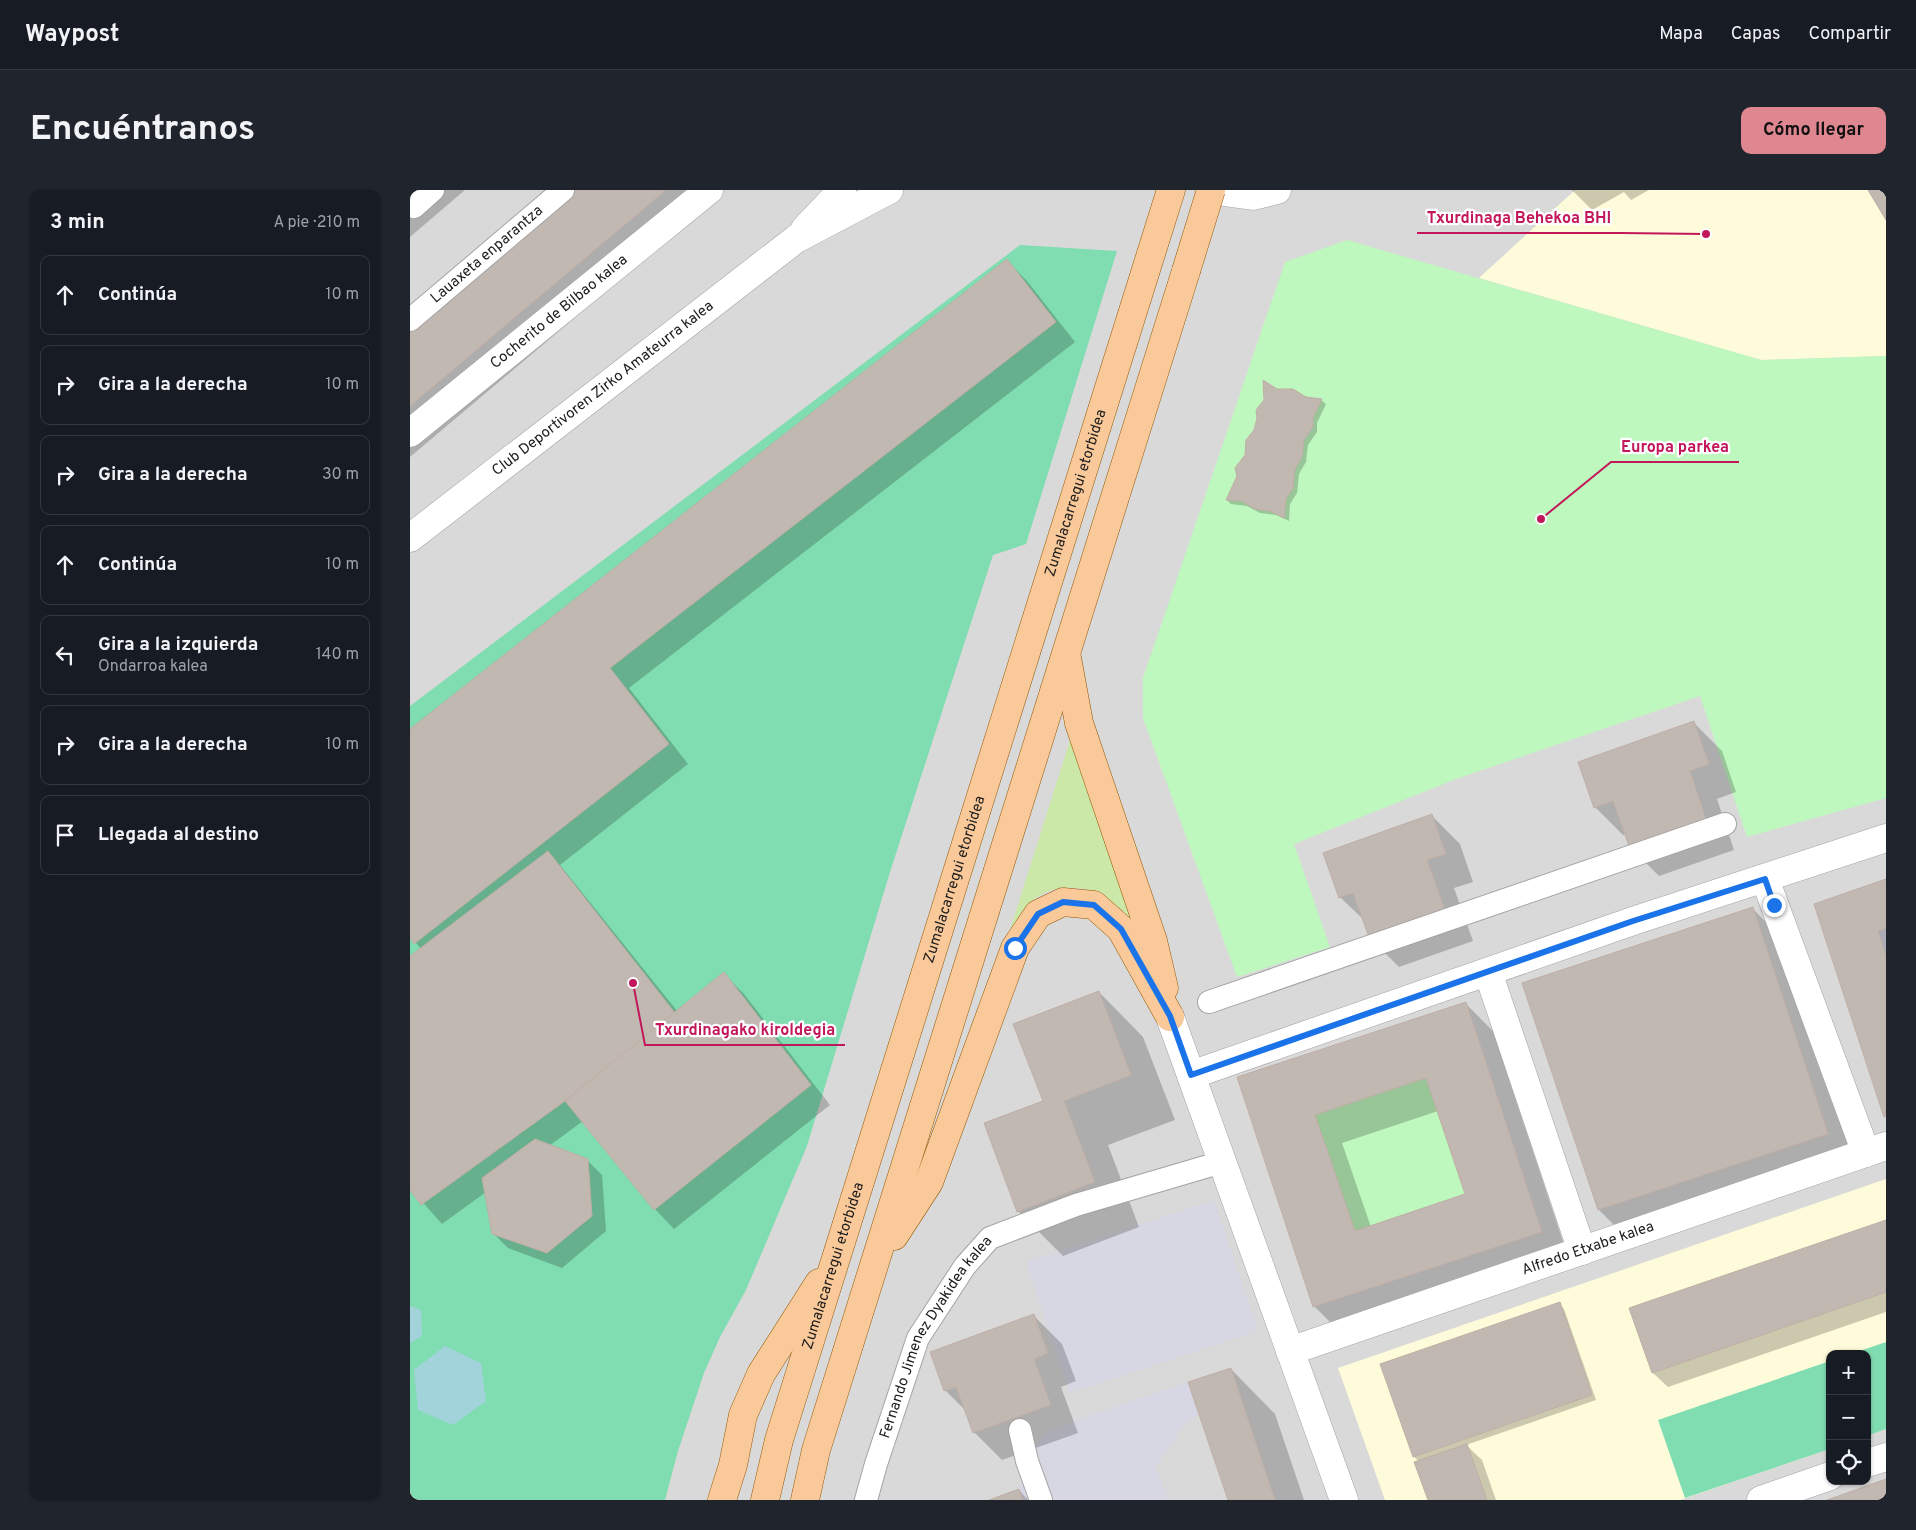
<!DOCTYPE html>
<html lang="es">
<meta charset="utf-8">
<style>
:root{--surface:#171b24;--page:#20242c;--text:#f1f3f6;--muted:#9ea1a6;--line:#363941;--accent:#de8790}
body{margin:0;font-family:Overpass,sans-serif;background:var(--page);color:var(--text)}
.controls{position:absolute;right:15px;bottom:15px;display:grid;overflow:hidden;border-radius:10px;box-shadow:0 1px 4px #0004}
.controls button{width:45px;height:45px;display:grid;place-items:center;padding:0;border:0;border-bottom:1px solid var(--line);background:var(--surface);color:var(--text);font:25px sans-serif}
.stop{position:absolute;width:15px;height:15px;margin:-11px;border:4px solid #1a73e8;border-radius:50%;background:#fff}
.stop.end{background:#1a73e8;border-color:#fff;box-shadow:0 1px 5px #0008}
.list{margin:0;padding:0;list-style:none}
h2{display:flex;justify-content:space-between;align-items:center;height:65px;margin:0;padding:0 20px;font-size:21px}
h2 small{font-size:16px;font-weight:400;color:var(--muted)}
.list li{display:grid;grid-template-columns:32px 1fr auto;gap:15px;align-items:center;box-sizing:border-box;height:80px;margin:0 10px 10px;padding:0 10px;border:1px solid var(--line);border-radius:10px}
.list b{display:block;font-size:19px;white-space:nowrap}
.list p{margin:0;font-size:16px;white-space:nowrap;color:var(--muted)}
.list em{font-size:16px;font-style:normal;color:var(--muted)}
.icon{flex:none;width:28px;height:28px;fill:none;stroke:currentColor;stroke-width:2;stroke-linecap:round;stroke-linejoin:round}
.map{position:relative;flex:none;width:1476px;height:1310px;overflow:hidden;border-radius:10px}
header{display:flex;align-items:center;gap:30px;box-sizing:border-box;height:70px;padding:0 25px;background:var(--surface);border-bottom:1px solid var(--line)}
header strong{font-size:24px}
nav{display:flex;gap:28px;margin-inline-start:auto;font-size:18px}
.intro{display:flex;align-items:center;justify-content:space-between;box-sizing:border-box;height:120px;padding:0 30px}
h1{margin:0;font-size:35px}
.button{padding:12px 22px;border-radius:10px;background:var(--accent);color:#111;font-size:18px;font-weight:700}
main{display:flex;gap:30px;padding:0 30px}
aside{flex:1;background:var(--surface);border-radius:10px;box-shadow:0 1px 4px #0004}
.map>svg:first-child{display:block}
.residential{fill:#dad9d9;fill-rule:evenodd}
.education{fill:#fefbda}
.grass{fill:#cce8a8}
.park{fill:#bef8be}
.pitch{fill:#80dcb1}
.plaza{fill:#d6d7e3}
.water{fill:#a2d3db}
.shadow{fill:#0003;fill-rule:evenodd}
.building{fill:#c2b8b2;stroke:#bfaea5;fill-rule:evenodd}
.lines{fill:none;stroke-linecap:round;stroke-linejoin:round}
.pedestrian-casing{stroke:#a3a3a3;stroke-width:24}
.minor-casing{stroke:#a3a3a3;stroke-width:29}
.primary-casing{stroke:#925702;stroke-width:29}
.pedestrian{stroke:#fff;stroke-width:22}
.minor{stroke:#fff;stroke-width:28}
.primary{stroke:#fac99a;stroke-width:28}
.primary-bridge-casing{stroke:#925702;stroke-width:29;stroke-linecap:butt}
.primary-bridge{stroke:#fac99a;stroke-width:28}
.route{stroke:#1a73e8;stroke-width:6}
.labels{text-anchor:middle;dominant-baseline:central;stroke-width:4.5;stroke-linejoin:round;paint-order:stroke}
.street-label{font-size:15px;fill:#1c1c1c;stroke:#fff}
.leader{fill:none;stroke:#c2185b;stroke-width:2}
.callout-dot{fill:#c2185b;stroke:#fff;stroke-width:2}
.callout-label{font-size:16px;text-anchor:middle;font-weight:bold;fill:#c2185b;stroke:#fff;stroke-width:4.5;stroke-linejoin:round;paint-order:stroke}
</style>
<header>
<strong>Waypost</strong>
<nav><a>Mapa</a><a>Capas</a><a>Compartir</a></nav>
</header>
<div class="intro"><h1>Encuéntranos</h1><a class="button">Cómo llegar</a></div>
<main>
<aside>
<h2>3 min<small>A pie · 210 m</small></h2>
<ul class="list">
<li><svg class="icon" aria-label="ahead" viewBox="0 0 24 24"><path d="M12 20V5M6 11l6-6 6 6"/></svg><div><b>Continúa</b></div><em>10 m</em></li>
<li><svg class="icon" aria-label="right" viewBox="0 0 24 24"><path d="M7 20v-9h11M14 6l5 5-5 5"/></svg><div><b>Gira a la derecha</b></div><em>10 m</em></li>
<li><svg class="icon" aria-label="right" viewBox="0 0 24 24"><path d="M7 20v-9h11M14 6l5 5-5 5"/></svg><div><b>Gira a la derecha</b></div><em>30 m</em></li>
<li><svg class="icon" aria-label="ahead" viewBox="0 0 24 24"><path d="M12 20V5M6 11l6-6 6 6"/></svg><div><b>Continúa</b></div><em>10 m</em></li>
<li><svg class="icon" aria-label="left" viewBox="0 0 24 24"><path d="M17 20v-9H6M10 6l-5 5 5 5"/></svg><div><b>Gira a la izquierda</b><p>Ondarroa kalea</p></div><em>140 m</em></li>
<li><svg class="icon" aria-label="right" viewBox="0 0 24 24"><path d="M7 20v-9h11M14 6l5 5-5 5"/></svg><div><b>Gira a la derecha</b></div><em>10 m</em></li>
<li><svg class="icon" aria-label="arrive" viewBox="0 0 24 24"><path d="M6 21V4h12l-3 4 3 4H6"/></svg><div><b>Llegada al destino</b></div></li>
</ul>
</aside>
<div class="map">
<svg width="1476" height="1310" viewBox="0 0 1476 1310">
<rect width="100%" height="100%" fill="#eee9e2"/>
<path class="residential" d="M0,0H1476V1310H0ZM1420,1164H1457V1291H1420Z"/>
<g class="education">
<polygon points="1165,0 1476,0 1476,166 1351,170 1069,88"/>
<polygon points="1476,989 1476,1239 1457,1246 1457,1164 1420,1164 1420,1259 1270,1310 975,1310 928,1178"/>
</g>
<path class="grass" d="M661,547L727,732L721,734C703,702 660,686 627,707C615,715 608,728 600,740Z"/>
<g class="park">
<polygon points="937,50 1351,170 1476,166 1476,608 1337,647 1290,506 1046,589 884,654 920,757 827,787 733,528 733,488 875,72"/>
<polygon points="1016,888 1055,1004 945,1041 905,925"/>
</g>
<g class="pitch">
<polygon points="610,55 707,61 616,354 583,365 480,682 397,956 336,1100 310,1147 294,1183 268,1261 255,1310 0,1310 0,516"/>
<polygon points="1476,1152 1476,1239 1457,1246 1457,1164 1441,1164"/>
<polygon points="1420,1171 1420,1259 1275,1308 1248,1230"/>
</g>
<g class="plaza">
<polygon points="1476,739 1476,766 1468,741"/>
<polygon points="804,1010 848,1141 660,1203 616,1072"/>
<polygon points="778,1192 789,1225 775,1233 746,1277 758,1310 613,1310 609,1299 617,1271 633,1245 663,1231"/>
</g>
<g class="water">
<polygon points="0,1116 11,1120 12,1146 0,1153"/>
<polygon points="35,1156 71,1173 76,1211 43,1235 8,1220 4,1180"/>
</g>
<g class="shadow">
<polygon points="0,0 55,0 0,47"/>
<polygon points="155,0 302,0 308,7 0,267 0,131"/>
<polygon points="1162,0 1239,0 1221,10 1214,2 1182,20"/>
<polygon points="597,71 617,91 665,152 219,498 278,574 150,675 268,822 314,784 334,804 420,915 264,1039 245,1019 173,931 139,956 177,970 192,985 196,1041 152,1078 98,1058 83,1043 76,1002 32,1034 0,998 0,767 11,759 0,746 0,540"/>
<polygon points="867,200 911,210 916,214 907,233 907,242 898,255 896,272 889,284 887,303 880,314 879,331 866,325 850,323 837,316 821,314 817,310 846,240"/>
<polygon points="1284,533 1312,561 1326,602 1307,609 1324,660 1249,686 1221,658 1216,644 1213,645 1185,617"/>
<polygon points="1022,626 1050,654 1063,692 1044,698 1063,751 989,777 961,749 955,731 930,707"/>
<polygon points="1476,690 1476,927 1405,715"/>
<polygon points="1342,718 1370,746 1446,972 1217,1048 1189,1020 1114,794"/>
<polygon points="689,802 733,847 765,930 698,955 729,1037 653,1066 608,1021"/>
<path d="M1055,813L1083,841L1159,1070L932,1144L904,1116L828,888ZM1028,921L1057,1004L961,1037L932,953Z"/>
<polygon points="1476,1031 1476,1122 1258,1197 1243,1183"/>
<polygon points="1149,1114 1154,1119 1186,1210 1056,1255 1072,1270 1086,1310 1019,1310 1009,1271 1004,1267 972,1175"/>
<polygon points="624,1126 652,1154 666,1191 651,1197 668,1243 592,1270 564,1242 556,1221 535,1200"/>
<polygon points="821,1179 865,1224 894,1310 819,1310"/>
<polygon points="609,1300 618,1310 582,1310"/>
</g>
<g class="building">
<polygon points="153,0 256,0 0,216 0,130"/>
<polygon points="1458,0 1476,0 1476,30"/>
<polygon points="597,69 646,132 200,478 259,554 4,754 0,748 0,539"/>
<polygon points="853,190 867,199 883,199 896,207 912,209 903,228 903,237 894,250 892,267 885,279 883,298 876,309 874,328 860,321 844,319 832,311 816,310 827,286 825,278 835,265 836,250 844,240 847,228 846,220 854,210"/>
<polygon points="1284,531 1299,574 1280,581 1297,632 1220,659 1203,611 1184,618 1168,572"/>
<polygon points="1022,624 1036,664 1017,670 1036,723 960,750 943,703 929,708 913,663"/>
<polygon points="138,661 265,823 155,911 11,1015 0,1000 0,766"/>
<polygon points="1476,689 1476,739 1468,741 1476,766 1476,926 1474,927 1404,714"/>
<polygon points="1343,717 1418,944 1188,1020 1112,793"/>
<polygon points="314,782 401,895 244,1020 155,911"/>
<polygon points="689,801 721,885 654,911 685,992 607,1022 574,933 633,911 603,834"/>
<path d="M1056,812L1132,1042L903,1117L827,887ZM1016,888L1055,1004L945,1041L905,925Z"/>
<polygon points="125,949 178,969 182,1026 137,1063 82,1044 72,988"/>
<polygon points="1476,1030 1476,1102 1242,1183 1219,1118"/>
<polygon points="1150,1112 1182,1205 1003,1267 970,1174"/>
<polygon points="624,1124 638,1163 624,1169 641,1215 563,1243 546,1197 534,1201 520,1162"/>
<polygon points="821,1178 865,1310 818,1310 778,1192"/>
<polygon points="1057,1254 1077,1310 1018,1310 1004,1272"/>
<polygon points="1476,1289 1476,1310 1417,1310"/>
<polygon points="609,1299 613,1310 579,1310"/>
</g>
<g class="lines">
<g class="pedestrian-casing">
<g id="pedestrian">
<polyline points="0,15 4,17 23,0"/>
<path id="s1" d="M0,130L153,0"/>
<polyline points="799,812 1315,634"/>
<polyline points="610,1240 617,1271 631,1310"/>
<path id="s2" d="M456,1310L466,1274L508,1148L555,1076L580,1048L666,1015L812,972"/>
</g>
</g>
<g class="minor-casing">
<g id="minor">
<polyline points="799,0 843,6 867,0"/>
<polyline points="395,39 432,0"/>
<path id="s3" d="M0,243L299,0"/>
<path id="s4" d="M0,348L386,49L479,0"/>
<polyline points="1355,689 1456,963"/>
<polyline points="1078,782 1172,1061"/>
<polyline points="760,827 934,1310"/>
<polyline points="781,885 1223,731 1476,648"/>
<path id="s5" d="M880,1161L1476,956"/>
<polyline points="1457,1273 1476,1267"/>
<polyline points="1351,1310 1420,1286"/>
</g>
</g>
<g class="primary-casing">
<g id="primary">
<polyline points="657,468 669,533 743,751 754,798"/>
<polyline points="484,1046 519,992 605,758 628,724 653,712 684,715 711,739 760,827"/>
<polyline points="312,1310 323,1275 333,1225 351,1184 409,1093"/>
<path id="s6" d="M355,1310L369,1250L761,0"/>
<polyline points="395,1310 406,1260 776,81"/>
</g>
</g>
<use href="#pedestrian" class="pedestrian"/>
<use href="#minor" class="minor"/>
<use href="#primary" class="primary"/>
<g class="primary-bridge-casing">
<polyline id="primary-bridge" points="776,81 801,0"/>
</g>
<use href="#primary-bridge" class="primary-bridge"/>
</g>
<g class="lines">
<polyline class="route" points="605,758 628,724 653,712 684,715 711,739 760,826 781,885 1223,731 1355,689 1364,715"/>
</g>
<g class="labels">
<g class="street-label">
<text stroke="none"><textPath href="#s1" startOffset="101">Lauaxeta enparantza</textPath></text>
<text stroke="none"><textPath href="#s3" startOffset="192">Cocherito de Bilbao kalea</textPath></text>
<text stroke="none"><textPath href="#s4" startOffset="244">Club Deportivoren Zirko Amateurra kalea</textPath></text>
<text stroke="none"><textPath href="#s6" startOffset="1054">Zumalacarregui etorbidea</textPath></text>
<text stroke="none"><textPath href="#s6" startOffset="649">Zumalacarregui etorbidea</textPath></text>
<text stroke="none"><textPath href="#s5" startOffset="315">Alfredo Etxabe kalea</textPath></text>
<text stroke="none"><textPath href="#s6" startOffset="244">Zumalacarregui etorbidea</textPath></text>
<text stroke="none"><textPath href="#s2" startOffset="179">Fernando Jimenez Dyakidea kalea</textPath></text>
</g>
</g>
<path class="leader" d="M1296 44L1211 43H1007M1131 329L1201 272H1329M223 793L235 855H435"/>
<g class="callout-dot">
<circle cx="1296" cy="44" r="5"/>
<circle cx="1131" cy="329" r="5"/>
<circle cx="223" cy="793" r="5"/>
</g>
<g class="callout-label">
<text x="1109" y="33">Txurdinaga Behekoa BHI</text>
<text x="1265" y="262">Europa parkea</text>
<text x="335" y="845">Txurdinagako kiroldegia</text>
</g>
</svg>
<div class="controls">
<button>+</button>
<button>−</button>
<button><svg class="icon" aria-label="locate" viewBox="0 0 24 24"><circle cx="12" cy="12" r="6"/><path d="M12 2v4M12 18v4M2 12h4M18 12h4"/></svg></button>
</div>
<div class="stop" style="left:605px;top:758px"></div>
<div class="stop end" style="left:1364px;top:715px"></div>
</div>
</main>
